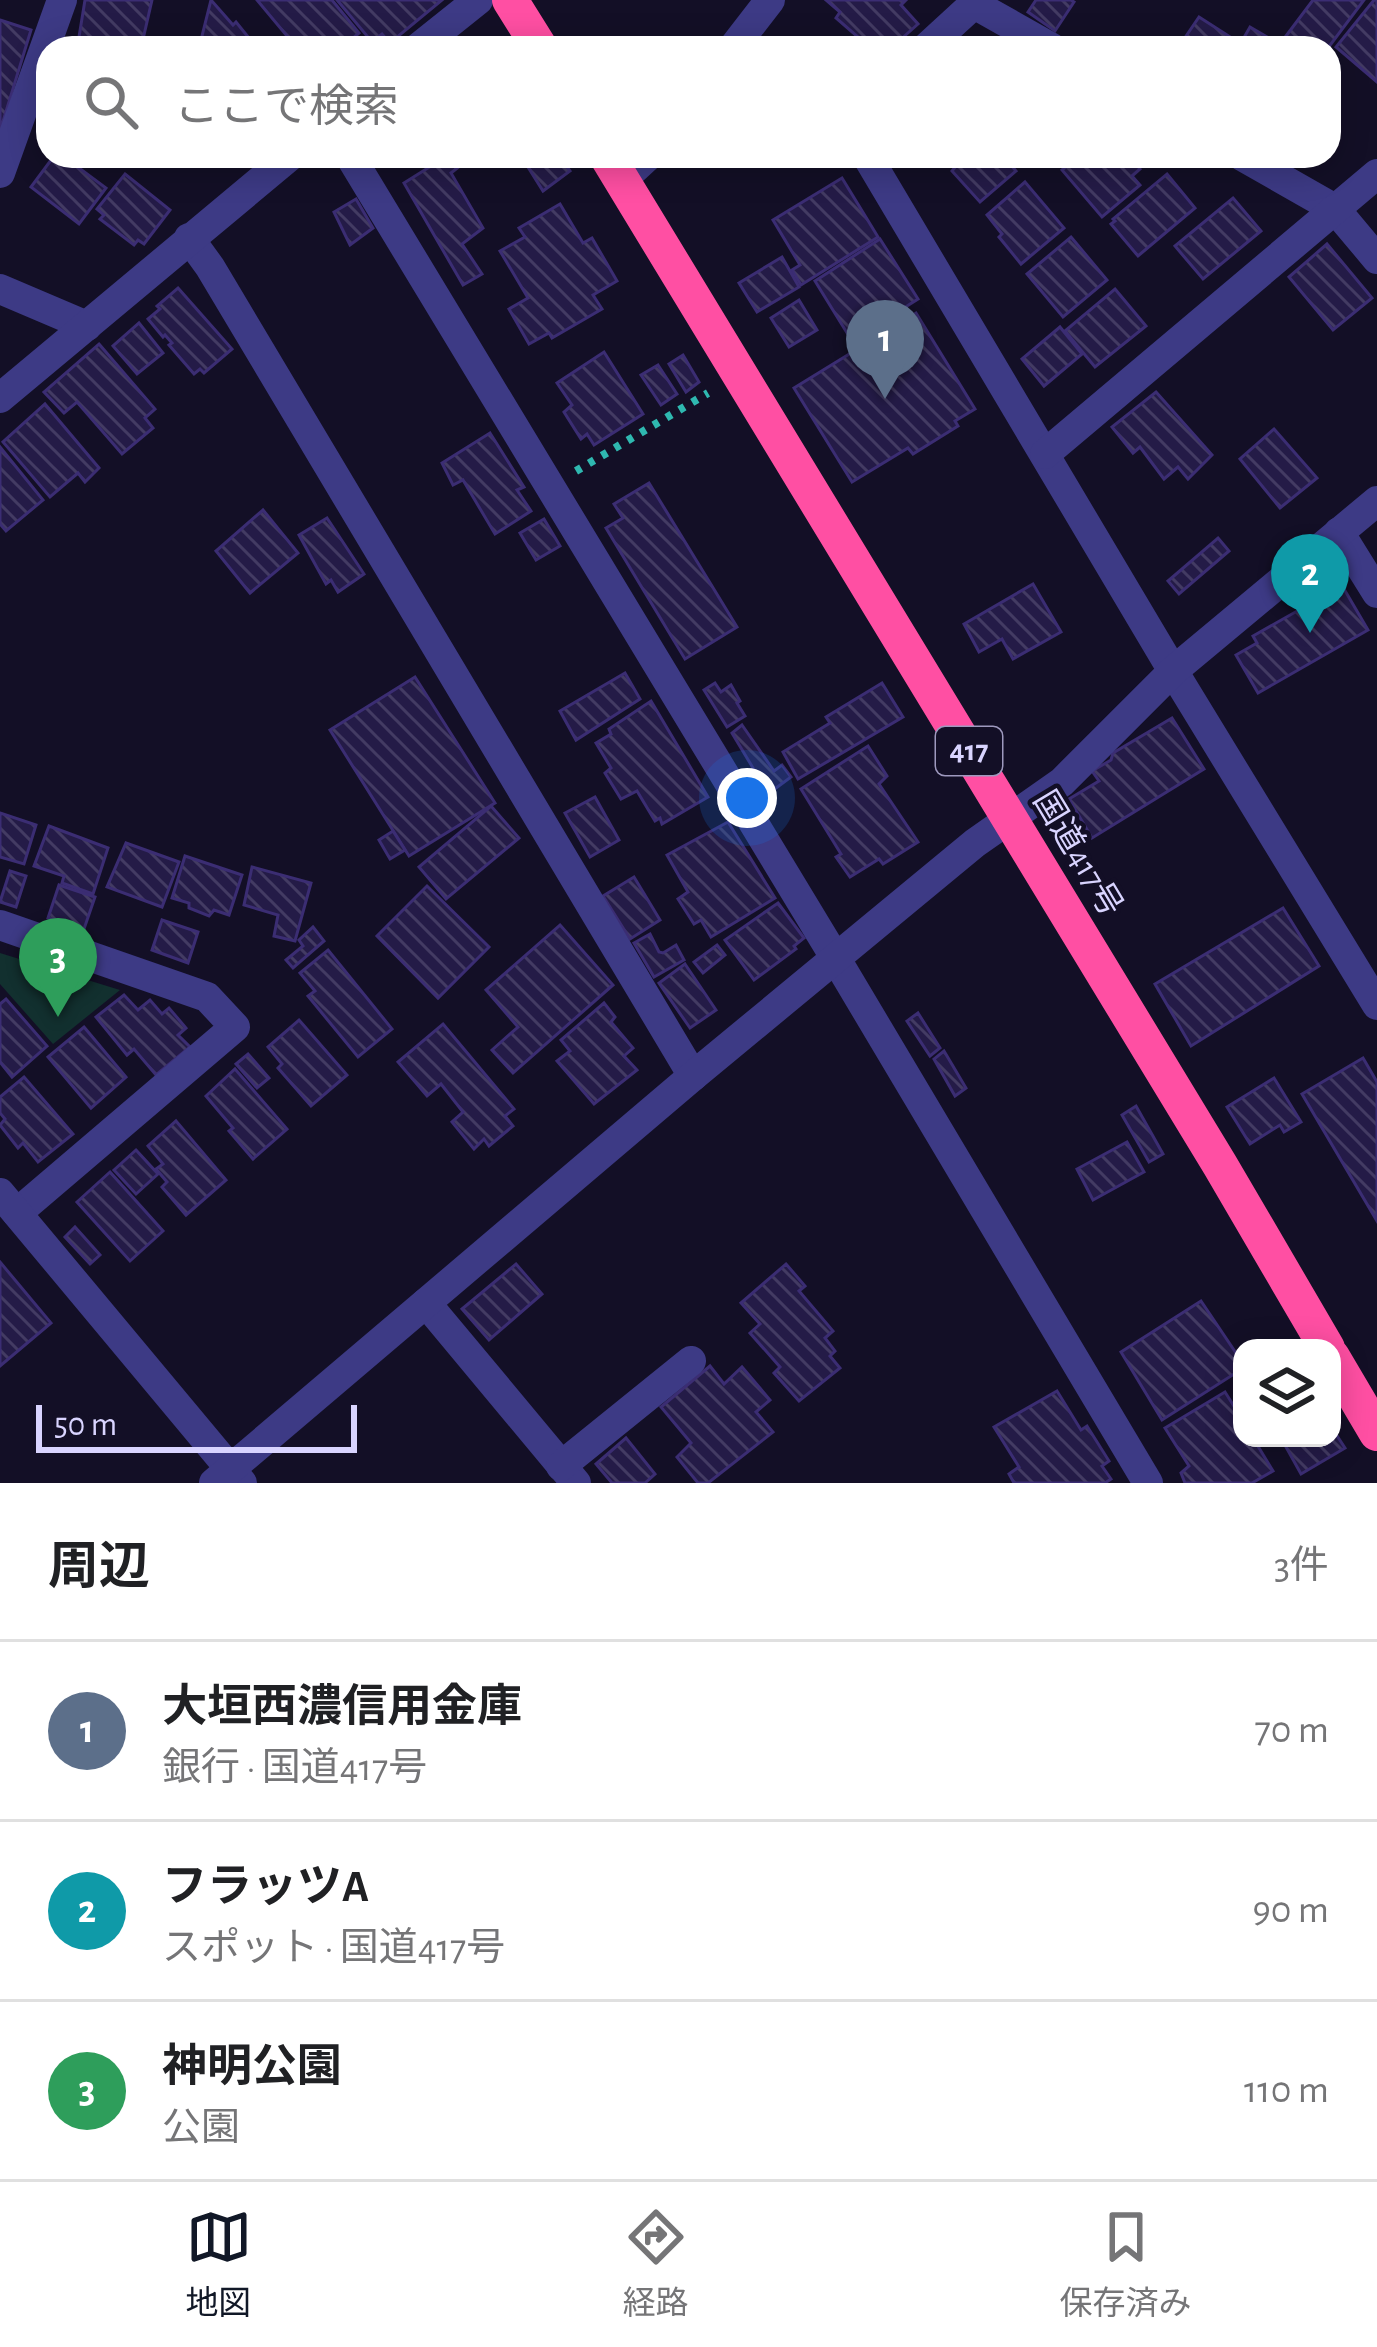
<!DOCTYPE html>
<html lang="ja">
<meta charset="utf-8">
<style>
:root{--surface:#fff;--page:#f6f6f6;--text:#202124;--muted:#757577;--line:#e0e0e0;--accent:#111827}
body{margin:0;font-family:"Alegreya Sans","Noto Sans JP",sans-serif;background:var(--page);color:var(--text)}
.controls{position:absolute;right:36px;bottom:36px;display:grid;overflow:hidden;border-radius:24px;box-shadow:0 6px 30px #0003}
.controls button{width:108px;height:108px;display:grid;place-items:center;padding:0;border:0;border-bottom:3px solid var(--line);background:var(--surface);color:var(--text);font:60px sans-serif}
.scale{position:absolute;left:36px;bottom:30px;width:321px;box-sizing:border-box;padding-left:12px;border:6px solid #d9d4ff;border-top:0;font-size:33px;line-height:42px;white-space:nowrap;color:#d9d4ff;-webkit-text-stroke:9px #130f26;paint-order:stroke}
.you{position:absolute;left:747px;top:798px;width:42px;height:42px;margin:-30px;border:9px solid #fff;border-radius:50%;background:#1a73e8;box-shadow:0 0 0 18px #1a73e833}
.badge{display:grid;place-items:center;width:78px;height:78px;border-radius:50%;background:var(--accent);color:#fff;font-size:39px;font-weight:700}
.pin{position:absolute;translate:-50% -99px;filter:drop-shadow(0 3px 6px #0008)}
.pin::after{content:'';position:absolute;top:63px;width:42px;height:36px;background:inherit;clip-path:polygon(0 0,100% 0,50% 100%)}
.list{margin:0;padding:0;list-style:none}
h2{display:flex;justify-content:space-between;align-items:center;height:156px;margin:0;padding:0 48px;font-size:51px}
h2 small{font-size:39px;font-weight:400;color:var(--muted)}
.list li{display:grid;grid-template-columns:78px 1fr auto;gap:36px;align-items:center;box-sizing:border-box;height:180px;padding:0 48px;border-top:3px solid var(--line)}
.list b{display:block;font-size:45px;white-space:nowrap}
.list p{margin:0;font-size:39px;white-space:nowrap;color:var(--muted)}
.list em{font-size:39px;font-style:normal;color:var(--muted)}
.icon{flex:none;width:66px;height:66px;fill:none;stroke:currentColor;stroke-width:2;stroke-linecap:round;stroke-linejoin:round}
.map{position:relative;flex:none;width:1377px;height:1483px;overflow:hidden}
.search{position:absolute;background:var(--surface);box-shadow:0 6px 30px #0003;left:36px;right:36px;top:36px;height:132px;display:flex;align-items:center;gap:30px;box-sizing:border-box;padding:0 42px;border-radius:36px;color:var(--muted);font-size:45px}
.sheet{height:696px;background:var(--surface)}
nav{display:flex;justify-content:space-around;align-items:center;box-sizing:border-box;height:168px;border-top:3px solid var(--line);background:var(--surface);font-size:33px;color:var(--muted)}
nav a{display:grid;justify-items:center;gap:6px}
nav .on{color:var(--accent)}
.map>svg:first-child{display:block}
.park{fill:#12302f}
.building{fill:url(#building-back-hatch);stroke:#3b2d73;stroke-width:3}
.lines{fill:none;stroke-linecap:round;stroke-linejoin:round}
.path{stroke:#2fb8b0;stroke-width:8;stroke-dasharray:6 9;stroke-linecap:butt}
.street{stroke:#3d3a85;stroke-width:30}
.highway{stroke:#ff4fa3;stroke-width:36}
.labels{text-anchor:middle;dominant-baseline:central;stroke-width:9;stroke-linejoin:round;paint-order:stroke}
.shield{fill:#130f26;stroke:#9e99be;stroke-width:3}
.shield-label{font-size:30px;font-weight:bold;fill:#d9d4ff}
.street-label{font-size:33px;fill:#d9d4ff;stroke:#130f26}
</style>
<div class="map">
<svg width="1377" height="1483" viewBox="0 0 1377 1483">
<defs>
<pattern id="building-back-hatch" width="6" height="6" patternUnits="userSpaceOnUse" patternTransform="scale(3)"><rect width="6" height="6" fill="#241b47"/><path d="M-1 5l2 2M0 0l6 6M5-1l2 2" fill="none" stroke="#433b63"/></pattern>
</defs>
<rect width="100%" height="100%" fill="#130f26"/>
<polygon class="park" points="0,953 120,990 53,1044 0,984"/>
<g class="building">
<polygon points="85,0 152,0 141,48 123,48 79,37"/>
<polygon points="211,0 233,25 236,22 257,48 206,48 201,40"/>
<polygon points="257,0 332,0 359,33 345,45 347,48 297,48"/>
<polygon points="337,0 442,0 390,43 382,34 372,42"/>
<polygon points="826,0 906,0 901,5 918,24 891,48 846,48 858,37 836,18 840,12"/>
<polygon points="1036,0 1071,0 1074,2 1055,31 1028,12"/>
<polygon points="1313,0 1364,0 1328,48 1286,48 1280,44"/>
<polygon points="1374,0 1377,0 1377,82 1336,47"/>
<polygon points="1199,17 1238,42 1235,48 1178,48"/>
<polygon points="0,20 31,30 0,131"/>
<polygon points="1250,27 1269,38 1264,48 1238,48"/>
<polygon points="54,156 63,156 106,188 79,224 31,187"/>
<polygon points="447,156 453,156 460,166 451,173 483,228 462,244 482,274 463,285 404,183"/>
<polygon points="527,156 559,156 570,171 543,191 523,159"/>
<polygon points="948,156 1003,156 1016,171 980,202 952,171 956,166"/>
<polygon points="1078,156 1130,156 1140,169 1132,176 1140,185 1102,217 1062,170"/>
<polygon points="125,174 170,210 144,244 138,240 134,245 100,219 104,215 97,209"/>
<polygon points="1167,174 1195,208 1138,256 1111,224 1115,221 1113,219"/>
<polygon points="842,178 878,237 801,285 792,270 800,265 773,220"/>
<polygon points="1025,182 1064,228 1021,264 999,237 1002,234 987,215"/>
<polygon points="1233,198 1261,231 1203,279 1175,246"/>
<polygon points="356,199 373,228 350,245 334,212"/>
<polygon points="560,204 583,243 592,238 617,281 593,295 602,309 552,338 549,333 529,344 509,309 528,298 500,251 525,237 519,228"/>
<polygon points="1071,237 1107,280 1063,317 1027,274"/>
<polygon points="880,239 918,299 852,341 815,281"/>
<polygon points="1327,244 1372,298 1333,330 1289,277"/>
<polygon points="782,257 799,287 757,312 739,283"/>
<polygon points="178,288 232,349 204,373 200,369 194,374 169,345 172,343 165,335 163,337 148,319 160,309 157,306"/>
<polygon points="1115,289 1146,326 1095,367 1065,331"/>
<polygon points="799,300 817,330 789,347 771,318"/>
<polygon points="916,313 975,409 955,421 958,426 913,454 908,448 852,482 794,388"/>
<polygon points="139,323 163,353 137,374 113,346"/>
<polygon points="1060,327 1082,354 1044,386 1022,359"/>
<polygon points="99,344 155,409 145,418 153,428 122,454 77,402 64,413 44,392"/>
<polygon points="604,352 643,414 594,445 587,434 581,439 564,412 572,405 557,383"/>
<polygon points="683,355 699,382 686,392 669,364"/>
<polygon points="658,365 677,394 661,405 641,375"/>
<polygon points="1156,392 1212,455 1188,479 1178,467 1164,479 1140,447 1133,453 1112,427"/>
<polygon points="45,404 99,468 85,482 78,473 50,497 3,442"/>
<polygon points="1274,429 1317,478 1280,508 1240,459"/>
<polygon points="490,433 524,487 517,490 531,511 495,534 463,480 453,485 442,463"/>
<polygon points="0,447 43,500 6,531 0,524"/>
<polygon points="649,483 737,627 685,659 606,528 623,518 614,504"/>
<polygon points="263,510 298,553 250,593 216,551"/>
<polygon points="327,518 364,574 338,592 331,580 326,584 299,535"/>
<polygon points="544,519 560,546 536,560 520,533"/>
<polygon points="1218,538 1229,551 1179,594 1168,581"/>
<polygon points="1337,577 1368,630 1258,693 1236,655 1257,643 1253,636 1322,597 1317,589"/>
<polygon points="1033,584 1061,632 1013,659 1002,639 979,652 964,624"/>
<polygon points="625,673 640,699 576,740 560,711"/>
<polygon points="415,677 495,803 409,856 330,730"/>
<polygon points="715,683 721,692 731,685 740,701 737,703 745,716 727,727 704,690"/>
<polygon points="882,683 903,717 798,779 783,752 830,723 826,717"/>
<polygon points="651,701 708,797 662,824 660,818 655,821 637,791 621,799 605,773 611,768 596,743 611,734 609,729"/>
<polygon points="1172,718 1204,769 1092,838 1069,799 1099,781 1092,771 1111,760 1113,753"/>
<polygon points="742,725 774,771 782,765 791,777 772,791 762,775 759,778 732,733"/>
<polygon points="868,746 887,776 879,784 918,842 883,864 879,859 850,877 836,857 841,854 801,789"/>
<polygon points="595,797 619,840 590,857 565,813"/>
<polygon points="491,806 519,838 446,899 419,867"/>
<polygon points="0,813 36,825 24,864 0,857"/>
<polygon points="728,822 775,898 711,937 701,920 694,924 678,899 688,892 667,855"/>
<polygon points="49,826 108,848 93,894 62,883 64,876 34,866"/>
<polygon points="393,831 405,850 390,859 379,840"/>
<polygon points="126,843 179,862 162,907 107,887"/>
<polygon points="185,856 242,875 229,915 214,910 209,916 189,908 189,903 172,898"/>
<polygon points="252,867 311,883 295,941 274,936 278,915 244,905"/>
<polygon points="10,871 26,876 16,907 0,902"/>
<polygon points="634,877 660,920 630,939 603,896"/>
<polygon points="59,885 95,897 84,929 48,918"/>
<polygon points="427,886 489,947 438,998 377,936"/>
<polygon points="778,903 804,938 794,946 796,949 754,980 725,940"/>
<polygon points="1283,908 1319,966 1191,1046 1155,984"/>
<polygon points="162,920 198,932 188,963 152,950"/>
<polygon points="560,925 613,985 513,1073 492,1050 518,1027 486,990"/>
<polygon points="313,927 324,941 293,968 286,960 303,946 299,940"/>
<polygon points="650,934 659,952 663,953 676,945 684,960 654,977 634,943"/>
<polygon points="717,945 725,955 703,973 694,962"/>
<polygon points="328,950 392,1029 358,1057 308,996 315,991 300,973"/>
<polygon points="685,964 716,1010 690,1028 659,983"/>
<polygon points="124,995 138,1010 150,1000 162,1014 169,1008 186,1028 178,1035 190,1047 156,1075 134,1049 127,1055 96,1017"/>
<polygon points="6,999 47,1046 12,1077 0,1062 0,1004"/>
<polygon points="604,1003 615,1017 611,1022 633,1048 624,1056 637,1070 594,1104 557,1061 570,1051 561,1040"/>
<polygon points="918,1013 940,1048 930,1056 907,1021"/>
<polygon points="299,1020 347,1075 311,1106 278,1068 282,1064 268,1047"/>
<polygon points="443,1024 514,1109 505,1116 513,1126 489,1146 484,1139 474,1149 452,1122 463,1112 441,1084 427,1096 398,1062"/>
<polygon points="84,1027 126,1077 91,1108 48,1057"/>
<polygon points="944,1051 966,1088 955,1096 934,1059"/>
<polygon points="248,1054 269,1078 257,1088 236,1064"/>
<polygon points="1363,1058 1377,1082 1377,1221 1302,1094"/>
<polygon points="235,1069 287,1129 253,1159 229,1131 233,1128 206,1096"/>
<polygon points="24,1077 73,1134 38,1162 23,1143 18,1148 0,1125 5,1119 0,1113 0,1097"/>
<polygon points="1274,1078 1301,1122 1284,1132 1280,1125 1250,1144 1227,1107"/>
<polygon points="1136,1106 1163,1154 1149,1162 1122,1115"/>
<polygon points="176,1121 226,1180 186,1215 162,1187 167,1182 156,1169 163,1164 148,1146"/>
<polygon points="1127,1142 1144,1172 1093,1200 1077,1169"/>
<polygon points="136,1150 158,1174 136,1194 114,1170"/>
<polygon points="110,1172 163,1231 130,1261 77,1202"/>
<polygon points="75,1227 100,1255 90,1264 65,1237"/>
<polygon points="0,1262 51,1323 0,1366"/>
<polygon points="516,1264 542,1294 489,1340 462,1309"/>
<polygon points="786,1264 805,1286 799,1291 833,1331 825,1338 835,1351 830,1356 840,1368 799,1401 774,1373 780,1367 750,1333 760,1324 741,1303"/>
<polygon points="1201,1301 1242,1362 1242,1369 1162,1420 1121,1352"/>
<polygon points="710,1366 724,1384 742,1367 770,1400 756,1412 773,1432 708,1483 698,1483 677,1457 691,1443 661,1407"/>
<polygon points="1057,1391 1081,1430 1087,1426 1109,1461 1102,1466 1111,1479 1105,1483 1014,1483 1009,1474 1019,1467 994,1427"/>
<polygon points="1225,1392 1242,1419 1242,1438 1253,1438 1273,1471 1252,1483 1185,1483 1181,1473 1189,1466 1165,1428"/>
<polygon points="1332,1428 1345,1448 1301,1474 1281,1438 1332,1438"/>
<polygon points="626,1438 655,1474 645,1483 612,1483 596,1464"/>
</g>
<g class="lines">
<polyline class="path" points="576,471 708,393"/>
<g class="street">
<polyline points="418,48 478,0"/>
<polyline points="733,48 770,0"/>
<polyline points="926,48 974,4 1052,48"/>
<polyline points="350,156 836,959 1148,1483"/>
<polyline points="867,156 1173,671 1377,1005"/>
<polyline points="1242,156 1335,209 1377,259"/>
<polyline points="0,173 62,0"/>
<polyline points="622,180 648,156"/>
<polyline points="189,238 210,267 693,1076"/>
<polyline points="0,289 87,326"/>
<polyline points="0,398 290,156"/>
<polyline points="1045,454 1377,174"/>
<polyline points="1339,532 1377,593"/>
<polyline points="0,925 207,997 235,1027 17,1213"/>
<polyline points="0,1193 242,1483"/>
<polyline points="426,1303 576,1483"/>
<polyline points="561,1466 691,1361"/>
<polyline points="214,1483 693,1076 975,843 1062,782 1173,671 1377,501"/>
</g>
<g class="highway">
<polyline points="510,0 540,48"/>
<polyline points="607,156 1220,1165 1327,1348"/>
<polyline points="1332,1357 1377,1433"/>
</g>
</g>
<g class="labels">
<rect class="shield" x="936" y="727" width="66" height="48" rx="9"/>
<g class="shield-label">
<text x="969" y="751">417</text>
</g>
<g class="street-label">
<text transform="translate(1077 854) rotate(59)">国道417号</text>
</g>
</g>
</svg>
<div class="controls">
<button><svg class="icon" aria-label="layers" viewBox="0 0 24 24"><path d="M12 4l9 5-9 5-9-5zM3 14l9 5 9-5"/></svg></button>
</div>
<div class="scale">50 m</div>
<div class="you"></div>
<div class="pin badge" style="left:885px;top:399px;background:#5c6f8a">1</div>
<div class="pin badge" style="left:1310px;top:633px;background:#0f9aa8">2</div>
<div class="pin badge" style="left:58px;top:1017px;background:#2e9e5b">3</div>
<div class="search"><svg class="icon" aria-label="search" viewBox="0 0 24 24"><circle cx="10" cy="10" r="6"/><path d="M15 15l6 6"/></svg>ここで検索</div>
</div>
<section class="sheet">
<h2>周辺<small>3件</small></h2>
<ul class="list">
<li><span class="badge" style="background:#5c6f8a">1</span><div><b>大垣西濃信用金庫</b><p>銀行 · 国道417号</p></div><em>70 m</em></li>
<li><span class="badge" style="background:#0f9aa8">2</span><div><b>フラッツA</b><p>スポット · 国道417号</p></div><em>90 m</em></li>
<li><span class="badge" style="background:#2e9e5b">3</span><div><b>神明公園</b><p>公園</p></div><em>110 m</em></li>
</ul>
</section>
<nav>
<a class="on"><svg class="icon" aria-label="map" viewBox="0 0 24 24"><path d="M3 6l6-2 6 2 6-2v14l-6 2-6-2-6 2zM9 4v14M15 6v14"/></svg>地図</a>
<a><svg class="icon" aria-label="directions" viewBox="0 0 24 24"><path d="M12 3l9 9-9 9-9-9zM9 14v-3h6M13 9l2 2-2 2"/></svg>経路</a>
<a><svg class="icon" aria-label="saved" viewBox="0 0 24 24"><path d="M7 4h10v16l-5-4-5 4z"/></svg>保存済み</a>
</nav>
